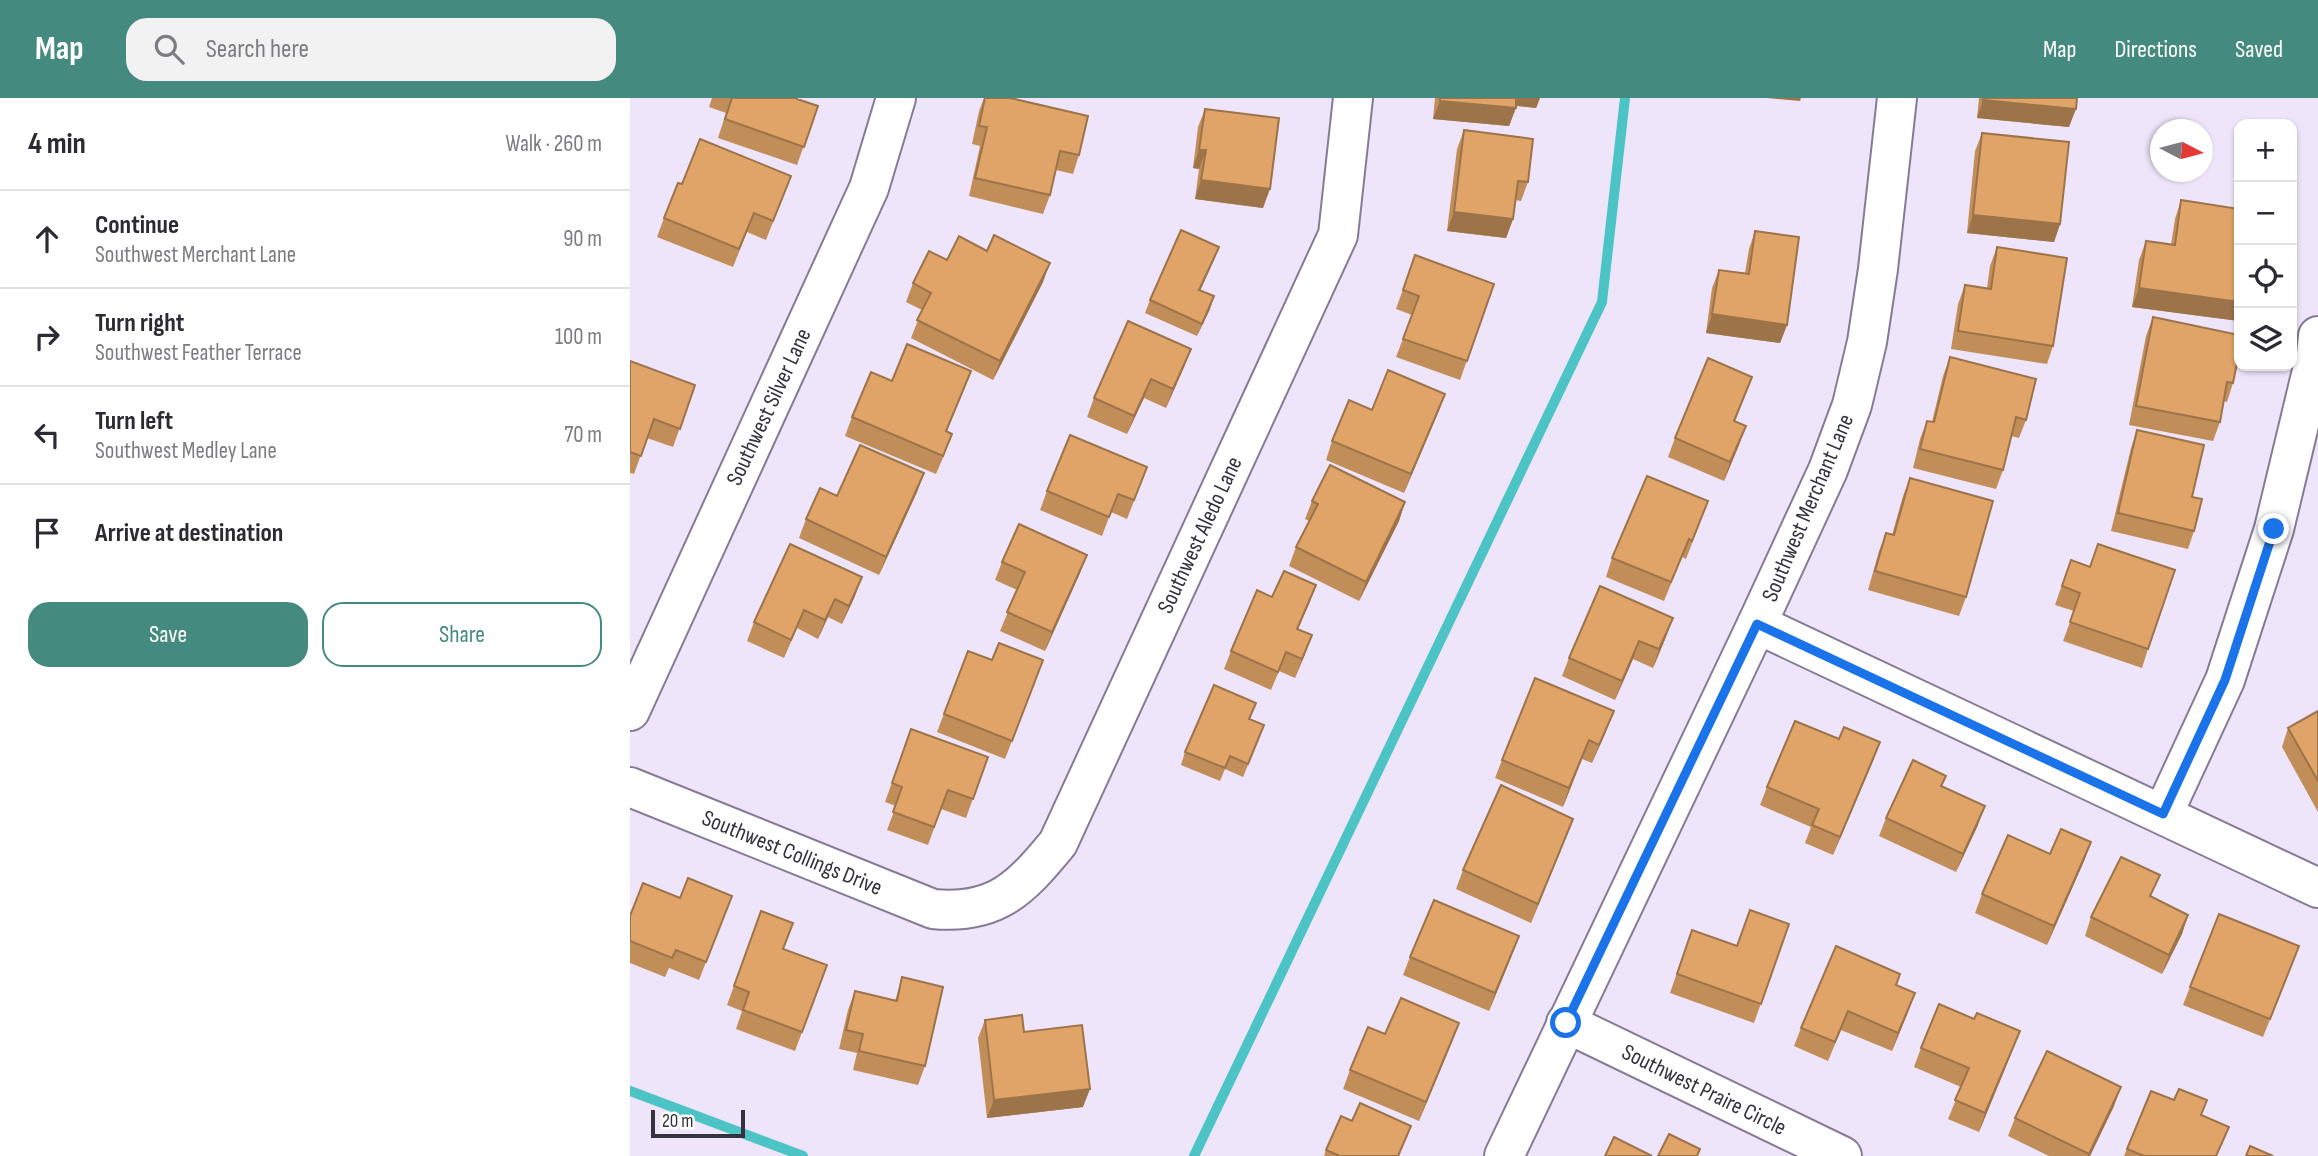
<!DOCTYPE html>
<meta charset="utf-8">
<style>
:root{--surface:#fff;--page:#f2f2f3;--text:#2b2b33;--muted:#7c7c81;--line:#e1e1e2;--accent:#458a7f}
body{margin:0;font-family:"Sofia Sans Condensed",sans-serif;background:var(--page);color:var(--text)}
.controls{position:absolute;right:21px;top:21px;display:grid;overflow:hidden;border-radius:14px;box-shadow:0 2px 5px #0004}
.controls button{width:63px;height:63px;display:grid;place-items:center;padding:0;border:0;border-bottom:2px solid var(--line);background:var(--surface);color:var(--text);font:35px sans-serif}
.compass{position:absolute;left:1520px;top:21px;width:63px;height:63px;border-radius:50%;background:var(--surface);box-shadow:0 2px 5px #0004;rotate:96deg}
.scale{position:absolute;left:21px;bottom:18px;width:94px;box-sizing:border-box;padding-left:7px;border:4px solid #36323d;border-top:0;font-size:19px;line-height:24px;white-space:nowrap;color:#36323d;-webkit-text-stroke:5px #fff;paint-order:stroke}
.stop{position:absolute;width:21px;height:21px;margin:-16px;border:5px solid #1a73e8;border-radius:50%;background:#fff}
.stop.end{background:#1a73e8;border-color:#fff;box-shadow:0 2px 7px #0008}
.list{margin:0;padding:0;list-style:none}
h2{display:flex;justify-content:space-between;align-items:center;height:91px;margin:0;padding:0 28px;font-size:30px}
h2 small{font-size:23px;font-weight:400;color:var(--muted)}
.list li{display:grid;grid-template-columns:46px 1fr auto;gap:21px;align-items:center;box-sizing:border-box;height:98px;padding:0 28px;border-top:2px solid var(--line)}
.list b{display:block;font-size:26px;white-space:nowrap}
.list p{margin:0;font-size:23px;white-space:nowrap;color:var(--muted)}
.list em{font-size:23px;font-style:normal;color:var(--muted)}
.actions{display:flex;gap:14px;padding:21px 28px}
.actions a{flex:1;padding:16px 0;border:2px solid var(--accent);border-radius:21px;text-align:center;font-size:24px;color:var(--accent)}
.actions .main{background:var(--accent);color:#fff}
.icon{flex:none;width:38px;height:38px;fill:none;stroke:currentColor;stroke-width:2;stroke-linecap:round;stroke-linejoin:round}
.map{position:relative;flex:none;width:1688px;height:1058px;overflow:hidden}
header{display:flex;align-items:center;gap:42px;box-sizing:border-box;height:98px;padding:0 35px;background:var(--accent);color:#fff}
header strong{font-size:33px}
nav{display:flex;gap:38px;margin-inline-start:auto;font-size:24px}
.search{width:490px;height:63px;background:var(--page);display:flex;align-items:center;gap:18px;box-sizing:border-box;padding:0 24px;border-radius:21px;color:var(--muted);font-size:26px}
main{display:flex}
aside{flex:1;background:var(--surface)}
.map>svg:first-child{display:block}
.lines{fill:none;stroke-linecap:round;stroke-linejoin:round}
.stream{stroke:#4cc3c4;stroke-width:10}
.minor-casing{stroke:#867b94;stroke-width:42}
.minor{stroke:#fff;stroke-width:38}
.wall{fill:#c18d59}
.shaded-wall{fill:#9d7349}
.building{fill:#e0a468;stroke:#9d7349;stroke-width:2}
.route{stroke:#1a73e8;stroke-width:9}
.labels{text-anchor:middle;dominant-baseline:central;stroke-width:6;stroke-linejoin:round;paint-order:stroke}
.street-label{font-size:23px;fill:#36323d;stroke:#fff}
</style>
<header>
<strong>Map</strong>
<div class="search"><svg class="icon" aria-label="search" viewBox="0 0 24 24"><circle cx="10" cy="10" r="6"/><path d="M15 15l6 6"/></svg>Search here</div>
<nav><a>Map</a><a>Directions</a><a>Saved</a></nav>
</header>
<main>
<aside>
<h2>4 min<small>Walk · 260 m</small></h2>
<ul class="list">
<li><svg class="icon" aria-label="ahead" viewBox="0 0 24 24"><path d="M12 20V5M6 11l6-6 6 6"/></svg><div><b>Continue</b><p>Southwest Merchant Lane</p></div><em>90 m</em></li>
<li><svg class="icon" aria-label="right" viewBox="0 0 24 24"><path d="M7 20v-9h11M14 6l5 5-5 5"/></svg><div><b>Turn right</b><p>Southwest Feather Terrace</p></div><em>100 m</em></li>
<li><svg class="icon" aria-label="left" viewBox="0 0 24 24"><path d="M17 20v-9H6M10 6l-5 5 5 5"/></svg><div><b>Turn left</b><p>Southwest Medley Lane</p></div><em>70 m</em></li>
<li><svg class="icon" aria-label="arrive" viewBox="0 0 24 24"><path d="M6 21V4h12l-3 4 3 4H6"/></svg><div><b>Arrive at destination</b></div></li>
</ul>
<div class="actions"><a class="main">Save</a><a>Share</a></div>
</aside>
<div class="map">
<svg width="1688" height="1058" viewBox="0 0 1688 1058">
<rect width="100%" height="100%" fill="#eee5fb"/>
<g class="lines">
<g class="stream">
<polyline points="0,993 173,1058"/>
<polyline points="564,1058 972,204 995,0"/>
</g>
<g class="minor-casing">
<g id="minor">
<polyline points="1127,526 1688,790"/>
<polyline points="0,613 239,90 266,0"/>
<path d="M0,689L303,811C366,817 391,790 428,745L708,137L723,0"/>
<polyline points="1533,716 1595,582 1644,431 1686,256 1688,238"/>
<polyline points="936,925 1212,1058"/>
<polyline points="874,1058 1127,526 1198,372 1222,307 1237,244 1248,171 1267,0"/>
</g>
</g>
<use href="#minor" class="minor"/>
</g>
<g class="wall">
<polygon points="82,0 167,0 167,1 188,8 167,67 88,40 96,15 79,9"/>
<polygon points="354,0 380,0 449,57 443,76 426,72 420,97 413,116 339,98 350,48 342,46 349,13"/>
<polygon points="805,0 910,0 906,10 886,8 879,28 803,21"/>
<polygon points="1349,0 1447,0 1439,29 1347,20"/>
<polygon points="575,11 633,110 565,101 569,71 563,70 568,29"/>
<polygon points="834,32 898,84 891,103 885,102 883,121 876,140 817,133 827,51"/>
<polygon points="1352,35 1430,126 1424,144 1337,135 1345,53"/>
<polygon points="161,78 136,142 117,134 103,169 27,139 34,120 52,86"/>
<polygon points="1551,102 1609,111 1609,223 1502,209 1509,162 1516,143 1541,147 1545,121"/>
<polygon points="1125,133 1157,227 1150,245 1076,235 1082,190 1089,172 1115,175 1119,151"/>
<polygon points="589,149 570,192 580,211 567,238 515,215 520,202"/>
<polygon points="1367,149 1423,248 1417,266 1321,251 1328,206 1335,187 1357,190 1360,168"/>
<polygon points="785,157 864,186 830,282 766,259 782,217 766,211"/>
<polygon points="413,184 363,282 281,240 292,212 276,204 283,185"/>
<polygon points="1523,219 1603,285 1597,304 1594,303 1590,324 1583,343 1499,327 1516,238"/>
<polygon points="561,251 554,269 536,310 514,300 497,336 457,319 464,300"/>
<polygon points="1320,259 1396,322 1389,340 1381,338 1373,372 1366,391 1283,370 1290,341 1297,323 1302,324 1313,278"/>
<polygon points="0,263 65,287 43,349 17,340 4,376 0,375"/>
<polygon points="341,273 316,334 315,355 306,376 215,338 222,319 262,283"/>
<polygon points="1122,279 1105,323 1109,347 1094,383 1038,359 1045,340"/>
<polygon points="815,296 774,395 696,362 702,343 742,312"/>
<polygon points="1507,332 1562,399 1564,433 1558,451 1481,433 1501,350"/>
<polygon points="294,375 287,394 249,477 169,440 176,421 207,398"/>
<polygon points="1280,380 1336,499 1329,518 1238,492 1249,453 1256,435 1262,437 1273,398"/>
<polygon points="510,388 497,421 481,414 472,438 410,412 417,393"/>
<polygon points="682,403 775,404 769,423 729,503 659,468 666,449 679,423 675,421"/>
<polygon points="1071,422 1056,461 1052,459 1034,503 976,479 982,460"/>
<polygon points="160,446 225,498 212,526 198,519 188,541 167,530 154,560 117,543 124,524"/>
<polygon points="1468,446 1518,551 1512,570 1433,543 1444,513 1425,507 1434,481 1441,462 1460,469"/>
<polygon points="372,464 450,475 415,553 370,533 387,492 365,482"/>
<polygon points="686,487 668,531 675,556 665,580 649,573 641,592 594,571 601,553 642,499"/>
<polygon points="970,488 1036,539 1023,570 1003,561 985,602 932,578 939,560"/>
<polygon points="338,553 406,581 375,661 307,634"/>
<polygon points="1688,613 1688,714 1652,649 1658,630"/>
<polygon points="620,621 629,640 613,679 595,671 590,683 551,667 555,654"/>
<polygon points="281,631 358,659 336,720 311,711 298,747 257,732 266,708 255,704"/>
<polygon points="977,631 962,665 952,661 933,709 865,680 872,662"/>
<polygon points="1209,641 1250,644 1243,663 1203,757 1175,745 1181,729 1130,707 1137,689"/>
<polygon points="1312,688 1348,727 1326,774 1249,738 1256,720"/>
<polygon points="936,739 901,825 826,791 833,772"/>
<polygon points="1461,744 1454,763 1417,847 1345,815 1352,796 1420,756"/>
<polygon points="102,798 69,882 39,870 35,879 0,865 0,818"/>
<polygon points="1521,799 1558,817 1552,836 1532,876 1455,838 1461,819"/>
<polygon points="131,813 153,851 197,867 165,953 106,931 112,913 97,907"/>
<polygon points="1159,826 1124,925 1040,895 1062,832 1107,848"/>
<polygon points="882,857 859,913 773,877 780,859"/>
<polygon points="1662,866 1633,939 1553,907 1560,889"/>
<polygon points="272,879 295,968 288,987 223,972 227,955 209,951 218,912 225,893 265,903"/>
<polygon points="1266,887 1278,914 1262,953 1211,932 1198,963 1164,948 1171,930"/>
<polygon points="355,922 394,934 453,1009 357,1020 348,940"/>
<polygon points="829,925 789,1023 713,991 720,972 755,936"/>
<polygon points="1291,950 1383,951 1349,1034 1318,1021 1331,989 1284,969"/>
<polygon points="1521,993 1544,1002 1577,1002 1571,1017 1587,1058 1494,1058"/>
<polygon points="1484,1008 1460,1058 1419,1058 1378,1038 1385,1020"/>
<polygon points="774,1046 769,1058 694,1058 696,1052"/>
</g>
<g class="shaded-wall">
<polygon points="883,0 910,0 906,10 881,7"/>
<polygon points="1137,0 1171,0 1170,3"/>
<polygon points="1353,2 1446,11 1439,29 1347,20"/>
<polygon points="810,3 886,10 879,28 803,21"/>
<polygon points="569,52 576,52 569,71 563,70"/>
<polygon points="571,82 640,91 633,110 565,101"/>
<polygon points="824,114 883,121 876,140 817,133"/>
<polygon points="1343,117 1430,126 1424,144 1337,135"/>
<polygon points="589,149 584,162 565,204 569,192"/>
<polygon points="420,165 413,184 363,282 370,263"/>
<polygon points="1509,190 1609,204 1609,223 1502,209"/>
<polygon points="584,198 580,211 567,238 572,226"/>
<polygon points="1082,216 1157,227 1150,245 1076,235"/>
<polygon points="561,251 554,269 536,310 543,291"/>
<polygon points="341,273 334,291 309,352 316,333"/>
<polygon points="521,281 514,300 497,336 504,318"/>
<polygon points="815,296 808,315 774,395 781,376"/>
<polygon points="1116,328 1109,347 1094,383 1100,364"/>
<polygon points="294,375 287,394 249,477 256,459"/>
<polygon points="775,404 769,423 729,503 736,484"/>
<polygon points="457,457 450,475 415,553 422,534"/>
<polygon points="232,479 225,498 212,526 219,508"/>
<polygon points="686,487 679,506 660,549 667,531"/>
<polygon points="205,501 198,519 188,541 195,522"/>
<polygon points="1043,520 1036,539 1023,570 1029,551"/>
<polygon points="682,537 675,556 665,580 672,561"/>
<polygon points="1009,543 1003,561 985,602 992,583"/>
<polygon points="984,613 977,631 962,665 969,647"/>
<polygon points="959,642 952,661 933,709 939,690"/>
<polygon points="1250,644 1243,663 1203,757 1210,739"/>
<polygon points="1355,708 1348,727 1326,774 1333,756"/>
<polygon points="943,721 936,739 901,825 908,806"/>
<polygon points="1461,744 1454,763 1417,847 1424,828"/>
<polygon points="1558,817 1552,836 1532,876 1539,857"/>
<polygon points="889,838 882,857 859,913 865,895"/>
<polygon points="1285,895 1278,914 1262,953 1268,935"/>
<polygon points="829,925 822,944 789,1023 796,1004"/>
<polygon points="1390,933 1383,951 1349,1034 1355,1015"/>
<polygon points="1491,989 1484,1008 1460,1058 1458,1058"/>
<polygon points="460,991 453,1009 357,1020 364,1002"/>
</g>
<g class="building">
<polygon points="102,0 167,0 167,1 188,8 174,49 95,21"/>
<polygon points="355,0 380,0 458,18 449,57 430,53 420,97 345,80 357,29 349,28"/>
<polygon points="810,0 886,0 886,10 810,3"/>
<polygon points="1354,0 1447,0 1446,11 1353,2"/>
<polygon points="575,11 649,20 640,91 571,82 576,52 569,52"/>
<polygon points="834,32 903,41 898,84 888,83 883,121 824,114"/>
<polygon points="1352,35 1439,44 1430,126 1343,117"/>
<polygon points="70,41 161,78 143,123 124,115 109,151 34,120 48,85 52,86"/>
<polygon points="1551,102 1609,111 1609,204 1509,190 1516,143 1545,147"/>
<polygon points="551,132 589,149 569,192 584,198 572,226 520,202"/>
<polygon points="1125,133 1169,139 1157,227 1082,216 1089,172 1119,176"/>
<polygon points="364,137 420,165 370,263 287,222 301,195 283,185 299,153 317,162 329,138 357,153"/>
<polygon points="1367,149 1437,160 1423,248 1328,233 1335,187 1361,191"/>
<polygon points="785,157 864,186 837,263 773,241 789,198 773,192"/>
<polygon points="1523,219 1609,237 1609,255 1603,285 1597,284 1590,324 1506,308"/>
<polygon points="498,223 561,251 543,291 521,281 504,318 464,300"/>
<polygon points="277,246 341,273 316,333 322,336 313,358 222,319 241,274 262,283"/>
<polygon points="1320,259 1406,281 1396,322 1386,319 1373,372 1290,351 1297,323 1304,324"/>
<polygon points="1078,260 1122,279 1104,323 1116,328 1100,364 1045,340"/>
<polygon points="0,263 65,287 50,331 24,321 11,358 0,354"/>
<polygon points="758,272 815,296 781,376 702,343 719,302 742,312"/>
<polygon points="1507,332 1574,347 1562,399 1572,401 1564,433 1488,415"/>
<polygon points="440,337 517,369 504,402 488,396 479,419 417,393"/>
<polygon points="230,347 294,375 256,459 176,421 190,390 207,398"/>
<polygon points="700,367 775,404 736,484 666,449 688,406 682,403"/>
<polygon points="1017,378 1078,403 1062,443 1059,441 1041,484 982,460"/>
<polygon points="1280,380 1363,403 1336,499 1245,473 1256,435 1264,437"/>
<polygon points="389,426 457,457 422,534 377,514 395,474 372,464"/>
<polygon points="160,446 232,479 219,508 205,501 195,522 174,512 161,542 124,524"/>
<polygon points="1468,446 1545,472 1518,551 1440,524 1450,495 1432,488 1441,462 1460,469"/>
<polygon points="654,473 686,487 667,531 682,537 672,561 656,554 648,574 601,553 627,492 642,499"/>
<polygon points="970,488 1043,520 1029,551 1009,543 992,583 939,560"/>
<polygon points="369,545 413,562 382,643 314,616 338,553 362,562"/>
<polygon points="905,580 984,613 969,647 959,642 939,690 872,662"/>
<polygon points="584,587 626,605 619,621 634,627 618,666 600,658 595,670 555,654"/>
<polygon points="1688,613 1688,683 1658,630"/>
<polygon points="1165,623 1209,641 1214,629 1250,644 1210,739 1182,727 1189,711 1137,689"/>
<polygon points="281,631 358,659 343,701 318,692 304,729 263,714 272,689 262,685"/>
<polygon points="1283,662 1316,678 1311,688 1355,708 1333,756 1256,720"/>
<polygon points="871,687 943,721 908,806 833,772"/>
<polygon points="1431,731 1461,744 1424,828 1352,796 1378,737 1420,756"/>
<polygon points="1491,759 1530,777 1520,798 1558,817 1539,857 1461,819"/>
<polygon points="58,780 102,798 76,864 46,852 42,860 0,843 0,818 13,785 50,800"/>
<polygon points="804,802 889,838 865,895 780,859"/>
<polygon points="1120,812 1159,826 1131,906 1047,876 1062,832 1107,848"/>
<polygon points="131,813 163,825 153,851 197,867 172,934 113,912 119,894 104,888"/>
<polygon points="1589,816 1669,848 1640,921 1560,889"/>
<polygon points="1206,848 1270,876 1266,887 1285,895 1268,935 1218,913 1205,944 1171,930"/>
<polygon points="272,879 313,889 295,968 229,953 233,936 216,932 225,893 267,903"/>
<polygon points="771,900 829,925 796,1004 720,972 738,929 755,936"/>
<polygon points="1309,906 1344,921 1347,915 1390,933 1355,1015 1325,1002 1339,970 1291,950"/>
<polygon points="392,917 394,934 452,927 460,991 364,1002 355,922"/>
<polygon points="1417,953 1491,989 1459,1056 1385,1020"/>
<polygon points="1549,991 1577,1002 1571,1017 1599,1029 1586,1058 1514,1058 1497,1051 1521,993 1544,1002"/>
<polygon points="730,1005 781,1028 768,1058 710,1058 696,1052 711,1018 722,1023"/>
<polygon points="1039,1036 1070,1051 1067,1058 1028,1058"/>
<polygon points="984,1039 1022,1058 975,1058"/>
<polygon points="1620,1048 1643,1058 1616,1058"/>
</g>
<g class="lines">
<polyline class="route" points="936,925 1127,526 1533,716 1595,582 1644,431"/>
</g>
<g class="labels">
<g class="street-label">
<text transform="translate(139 309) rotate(-65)">Southwest Silver Lane</text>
<text transform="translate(1178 410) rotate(-67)">Southwest Merchant Lane</text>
<text transform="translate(570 437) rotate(-65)">Southwest Aledo Lane</text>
<text transform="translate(162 755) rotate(22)">Southwest Collings Drive</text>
<text transform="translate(1074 992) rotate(26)">Southwest Praire Circle</text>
</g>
</g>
</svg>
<div class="controls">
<button>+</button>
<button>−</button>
<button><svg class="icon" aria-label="locate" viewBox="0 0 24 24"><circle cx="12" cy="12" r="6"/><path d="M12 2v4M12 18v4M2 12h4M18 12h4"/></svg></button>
<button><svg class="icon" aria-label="layers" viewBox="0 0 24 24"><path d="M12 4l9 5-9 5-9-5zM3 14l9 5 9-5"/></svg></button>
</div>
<svg class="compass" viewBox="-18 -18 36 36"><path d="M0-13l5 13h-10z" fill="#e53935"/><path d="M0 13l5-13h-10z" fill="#7c7c81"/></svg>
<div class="scale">20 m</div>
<div class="stop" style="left:936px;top:925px"></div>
<div class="stop end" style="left:1644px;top:431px"></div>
</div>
</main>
